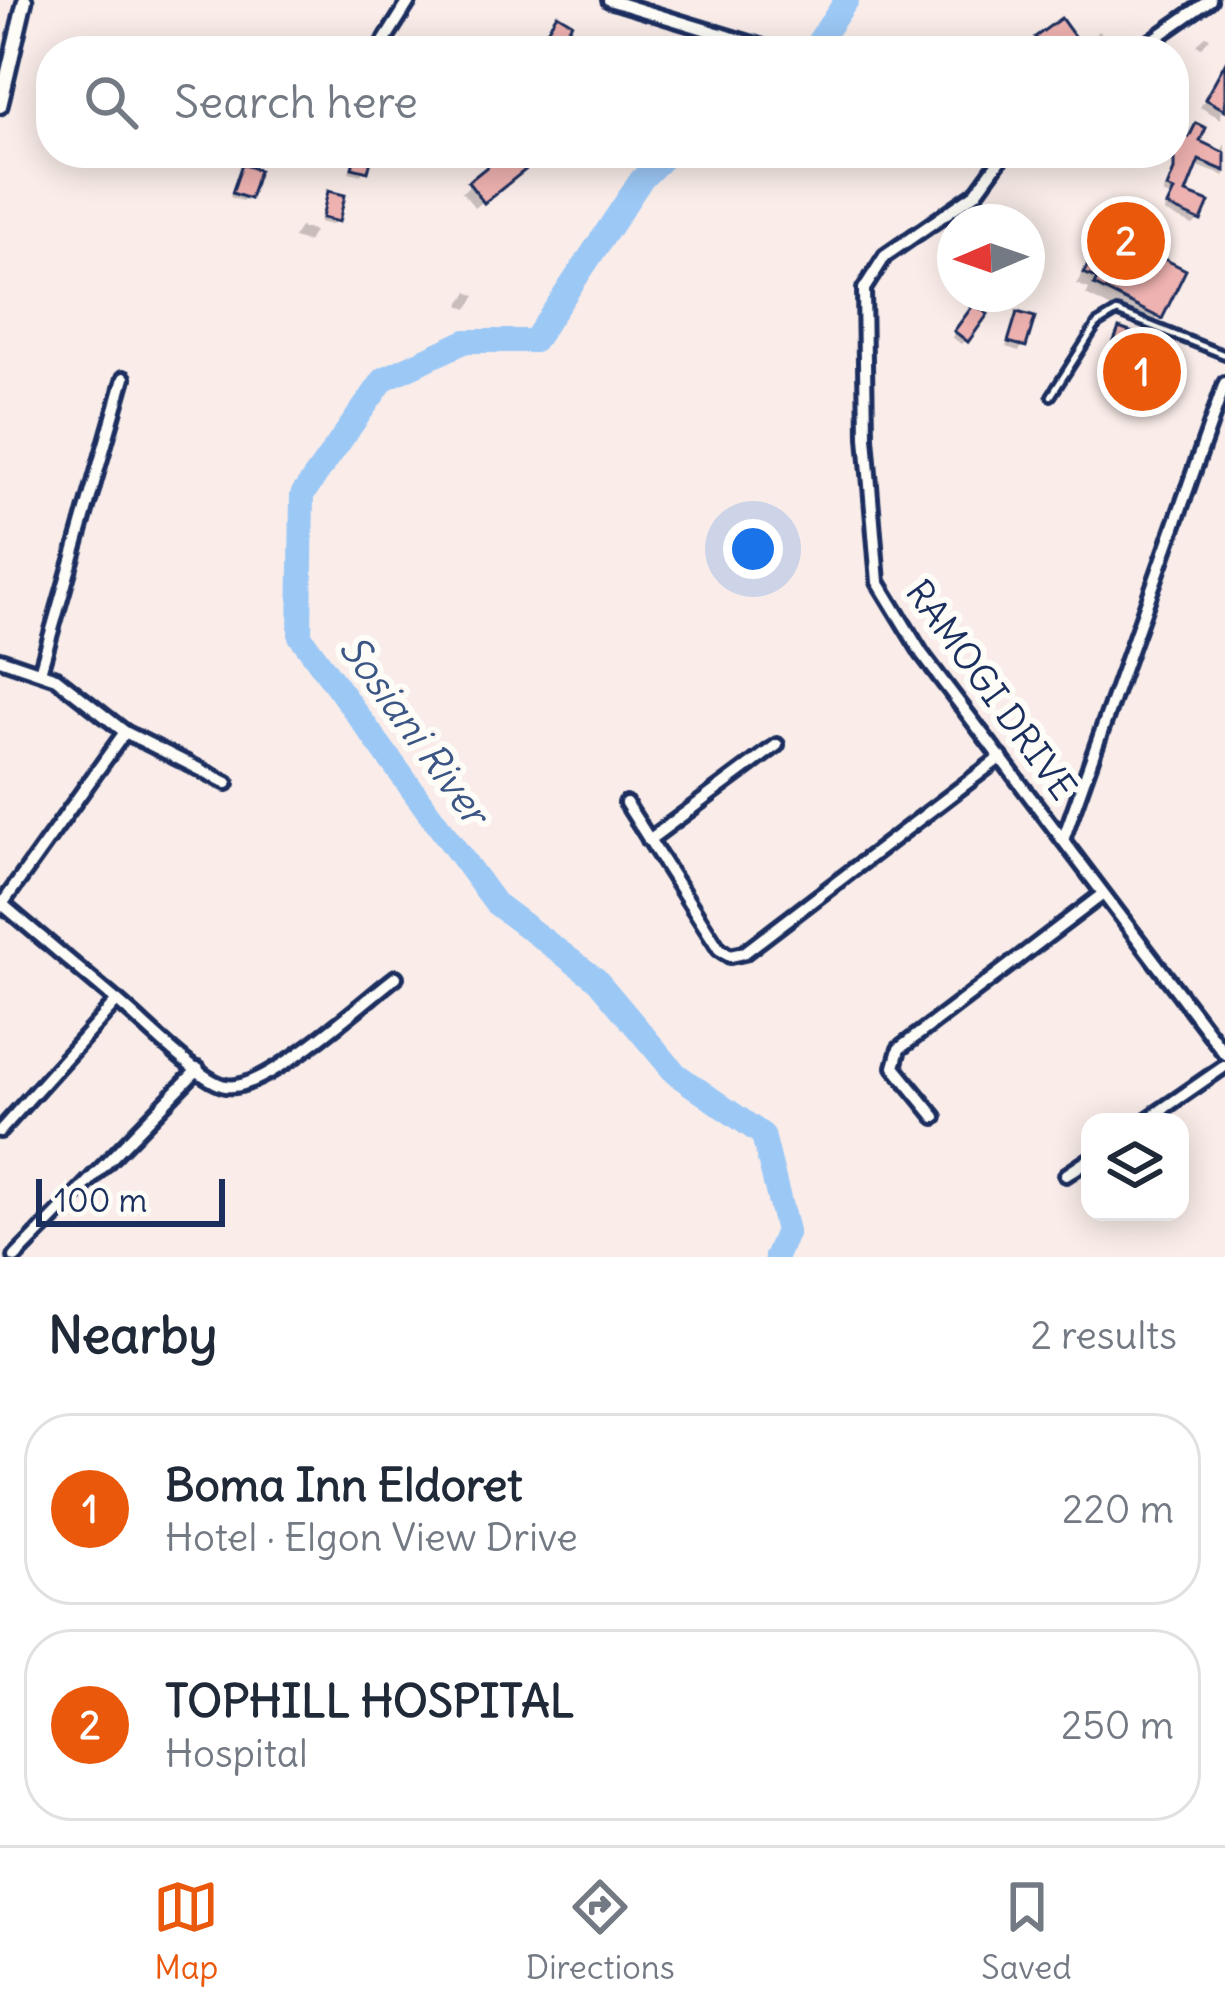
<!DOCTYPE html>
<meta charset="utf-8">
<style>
:root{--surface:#fff;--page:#f6f6f7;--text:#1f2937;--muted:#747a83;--line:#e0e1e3;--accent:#ea580c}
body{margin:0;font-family:Delius,sans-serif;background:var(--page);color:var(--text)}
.controls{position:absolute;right:36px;bottom:36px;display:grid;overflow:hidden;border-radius:24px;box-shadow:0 6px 30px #0003}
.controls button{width:108px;height:108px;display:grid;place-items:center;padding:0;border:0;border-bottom:3px solid var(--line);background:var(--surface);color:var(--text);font:60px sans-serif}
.compass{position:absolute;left:937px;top:204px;width:108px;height:108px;border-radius:50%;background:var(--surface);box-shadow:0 6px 30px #0003;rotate:268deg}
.scale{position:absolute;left:36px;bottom:30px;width:189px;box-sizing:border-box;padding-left:12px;border:6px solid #1b2f5e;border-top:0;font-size:33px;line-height:42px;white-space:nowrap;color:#1b2f5e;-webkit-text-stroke:9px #fdfcf7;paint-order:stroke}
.you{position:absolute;left:753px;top:549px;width:42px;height:42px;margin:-30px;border:9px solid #fff;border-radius:50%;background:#1a73e8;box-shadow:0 0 0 18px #1a73e833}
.badge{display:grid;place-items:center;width:78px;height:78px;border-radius:50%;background:var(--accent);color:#fff;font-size:39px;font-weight:700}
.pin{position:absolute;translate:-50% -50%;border:6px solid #fff;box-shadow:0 3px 12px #0006}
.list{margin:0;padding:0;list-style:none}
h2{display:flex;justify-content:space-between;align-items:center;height:156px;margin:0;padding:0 48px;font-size:51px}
h2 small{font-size:39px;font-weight:400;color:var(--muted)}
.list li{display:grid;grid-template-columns:78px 1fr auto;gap:36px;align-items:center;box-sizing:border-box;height:192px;margin:0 24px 24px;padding:0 24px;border:3px solid var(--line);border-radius:48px}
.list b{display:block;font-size:45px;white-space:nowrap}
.list p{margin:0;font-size:39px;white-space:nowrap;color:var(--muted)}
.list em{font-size:39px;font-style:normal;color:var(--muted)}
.icon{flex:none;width:66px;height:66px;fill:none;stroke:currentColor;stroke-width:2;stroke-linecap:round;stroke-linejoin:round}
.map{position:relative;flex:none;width:1225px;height:1257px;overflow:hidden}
.search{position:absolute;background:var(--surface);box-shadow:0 6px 30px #0003;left:36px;right:36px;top:36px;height:132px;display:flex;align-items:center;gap:30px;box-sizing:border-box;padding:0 42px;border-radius:48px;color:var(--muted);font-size:45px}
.sheet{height:588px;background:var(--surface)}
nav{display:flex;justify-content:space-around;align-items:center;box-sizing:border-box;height:168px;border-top:3px solid var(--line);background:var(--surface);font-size:33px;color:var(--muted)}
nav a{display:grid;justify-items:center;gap:6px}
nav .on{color:var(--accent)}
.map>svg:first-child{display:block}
.shadow{fill:#0003}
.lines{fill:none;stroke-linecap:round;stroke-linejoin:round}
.river{stroke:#9cc8f6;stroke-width:24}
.building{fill:#eeb2b0;stroke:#1b2f5e;stroke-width:3}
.service-casing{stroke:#1b2f5e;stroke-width:14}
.minor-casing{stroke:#1b2f5e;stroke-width:20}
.tertiary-casing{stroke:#1b2f5e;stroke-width:21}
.service{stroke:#fdfcf7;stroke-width:4.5}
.minor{stroke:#fdfcf7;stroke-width:10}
.tertiary{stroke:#fdfcf7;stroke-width:12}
.labels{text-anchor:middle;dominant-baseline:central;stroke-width:12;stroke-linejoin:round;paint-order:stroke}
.street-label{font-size:36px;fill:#1b2f5e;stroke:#fdfcf7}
.water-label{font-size:39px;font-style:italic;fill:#3b5584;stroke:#fdfcf7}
</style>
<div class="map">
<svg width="1225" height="1257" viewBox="0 0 1225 1257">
<rect width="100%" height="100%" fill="#faede9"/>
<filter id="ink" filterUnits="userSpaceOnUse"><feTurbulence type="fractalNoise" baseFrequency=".00833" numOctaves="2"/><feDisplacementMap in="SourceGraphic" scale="24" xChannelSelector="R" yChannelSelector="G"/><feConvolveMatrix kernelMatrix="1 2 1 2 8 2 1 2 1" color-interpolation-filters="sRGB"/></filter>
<g filter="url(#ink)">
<g class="shadow">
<polygon points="1098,31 1105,35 1099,43 1092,39"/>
<polygon points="1205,36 1210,38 1201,48 1197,45"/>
<polygon points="1037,40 1068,44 1071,51 1032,51"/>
<polygon points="1221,76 1225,78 1221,119 1200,107"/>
<polygon points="1196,127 1196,143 1220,154 1225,144 1225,176 1194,165 1182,194 1199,219 1193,225 1164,212 1170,197 1163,194 1178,156 1171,153 1174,133 1187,140"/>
<polygon points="355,153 370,153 361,175 349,172"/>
<polygon points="509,153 514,153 517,174 475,208 462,192"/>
<polygon points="243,167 247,197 242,201 230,197"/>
<polygon points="329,194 336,221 331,225 319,222"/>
<polygon points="300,227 314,231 308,242 293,238"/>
<polygon points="1127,243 1159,317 1149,327 1086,295 1089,289 1076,284 1093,257 1111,265"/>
<polygon points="468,292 476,296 467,309 459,305"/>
<polygon points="970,312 966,340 961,344 952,337"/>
<polygon points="1018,315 1023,346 1019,351 1006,347"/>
<polygon points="1120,332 1155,372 1148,379 1140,376 1126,405 1109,399 1117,375 1101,369"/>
</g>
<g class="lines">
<g class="river">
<polyline points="812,51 847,0"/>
<polyline points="668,153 641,180 534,341 466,341 384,379 302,495 300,636 495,903 596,979 676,1074 763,1135 787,1231 776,1257"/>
</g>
</g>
<g class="building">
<polygon points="557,14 572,23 555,51 534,51"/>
<polygon points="1061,18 1077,40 1071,44 1077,51 1045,51 1035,37"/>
<polygon points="1225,63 1225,110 1205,99"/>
<polygon points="1196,123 1206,128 1200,141 1225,153 1225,171 1199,160 1186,193 1209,202 1201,221 1167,206 1174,191 1167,188 1174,170 1174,130 1189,137"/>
<polygon points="356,153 373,153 368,172 352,168"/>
<polygon points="504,153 518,153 529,167 484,203 468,182"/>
<polygon points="242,164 259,170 250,199 232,193"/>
<polygon points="328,191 345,195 339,222 322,218"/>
<polygon points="1126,240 1186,270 1162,319 1094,285 1097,279 1084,273 1092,254 1115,263"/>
<polygon points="974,304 988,314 968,342 954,331"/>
<polygon points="1017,312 1035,317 1026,347 1008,342"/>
<polygon points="1119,328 1167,345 1158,374 1145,369 1135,399 1114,392 1122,368 1106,362"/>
</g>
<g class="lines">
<g class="service-casing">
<polyline id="service" points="1051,396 1097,324 1117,312 1225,355"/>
</g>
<g class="minor-casing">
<g id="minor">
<polyline points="609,0 776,51"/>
<polyline points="378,51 410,0"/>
<polyline points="1137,51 1210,0"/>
<polyline points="1005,153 976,193 885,256 864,289 866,437 878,582 922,654 1225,1054"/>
<polyline points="0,659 56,678 125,732 0,907"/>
<polyline points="40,672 124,378"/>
<polyline points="125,732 227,783"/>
<polyline points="626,803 719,949 730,956 744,953 1001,757"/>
<polyline points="649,840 777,745"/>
<polyline points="1063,840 1225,383"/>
<path d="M117,1001C140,1019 200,1082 226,1086C264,1093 364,1001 396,977"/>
<polyline points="935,1117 894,1067 899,1049 1103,894"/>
<polyline points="1144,1122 1225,1066"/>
<polyline points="0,1131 117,1001 2,904"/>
<polyline points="1066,1175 1090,1159"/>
<polyline points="15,1257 198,1069"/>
</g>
</g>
<g class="tertiary-casing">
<polyline id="tertiary" points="0,106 25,0"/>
</g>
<use href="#service" class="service"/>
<use href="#minor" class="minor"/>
<use href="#tertiary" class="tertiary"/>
</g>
</g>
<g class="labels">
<g class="street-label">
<text transform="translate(991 690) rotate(54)">RAMOGI DRIVE</text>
</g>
<g class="water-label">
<text transform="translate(414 730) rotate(54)">Sosiani River</text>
</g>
</g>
</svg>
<div class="controls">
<button><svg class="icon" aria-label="layers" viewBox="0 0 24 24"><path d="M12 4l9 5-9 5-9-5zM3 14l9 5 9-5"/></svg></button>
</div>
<svg class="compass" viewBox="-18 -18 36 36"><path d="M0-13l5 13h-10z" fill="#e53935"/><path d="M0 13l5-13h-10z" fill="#747a83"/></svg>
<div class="scale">100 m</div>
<div class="you"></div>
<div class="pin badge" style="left:1142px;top:372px">1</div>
<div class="pin badge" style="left:1126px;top:241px">2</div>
<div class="search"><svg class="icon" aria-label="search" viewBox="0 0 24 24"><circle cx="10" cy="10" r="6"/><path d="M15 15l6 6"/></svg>Search here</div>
</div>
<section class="sheet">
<h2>Nearby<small>2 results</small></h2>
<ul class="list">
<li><span class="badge">1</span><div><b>Boma Inn Eldoret</b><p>Hotel · Elgon View Drive</p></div><em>220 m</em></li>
<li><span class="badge">2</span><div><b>TOPHILL HOSPITAL</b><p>Hospital</p></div><em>250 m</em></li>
</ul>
</section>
<nav>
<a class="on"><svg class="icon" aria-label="map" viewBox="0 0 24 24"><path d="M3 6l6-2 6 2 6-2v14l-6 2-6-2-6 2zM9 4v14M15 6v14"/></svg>Map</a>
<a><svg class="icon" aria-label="directions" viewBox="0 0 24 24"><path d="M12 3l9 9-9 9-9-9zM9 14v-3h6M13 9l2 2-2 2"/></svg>Directions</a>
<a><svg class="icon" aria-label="saved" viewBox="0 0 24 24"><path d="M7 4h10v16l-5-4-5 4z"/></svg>Saved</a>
</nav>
